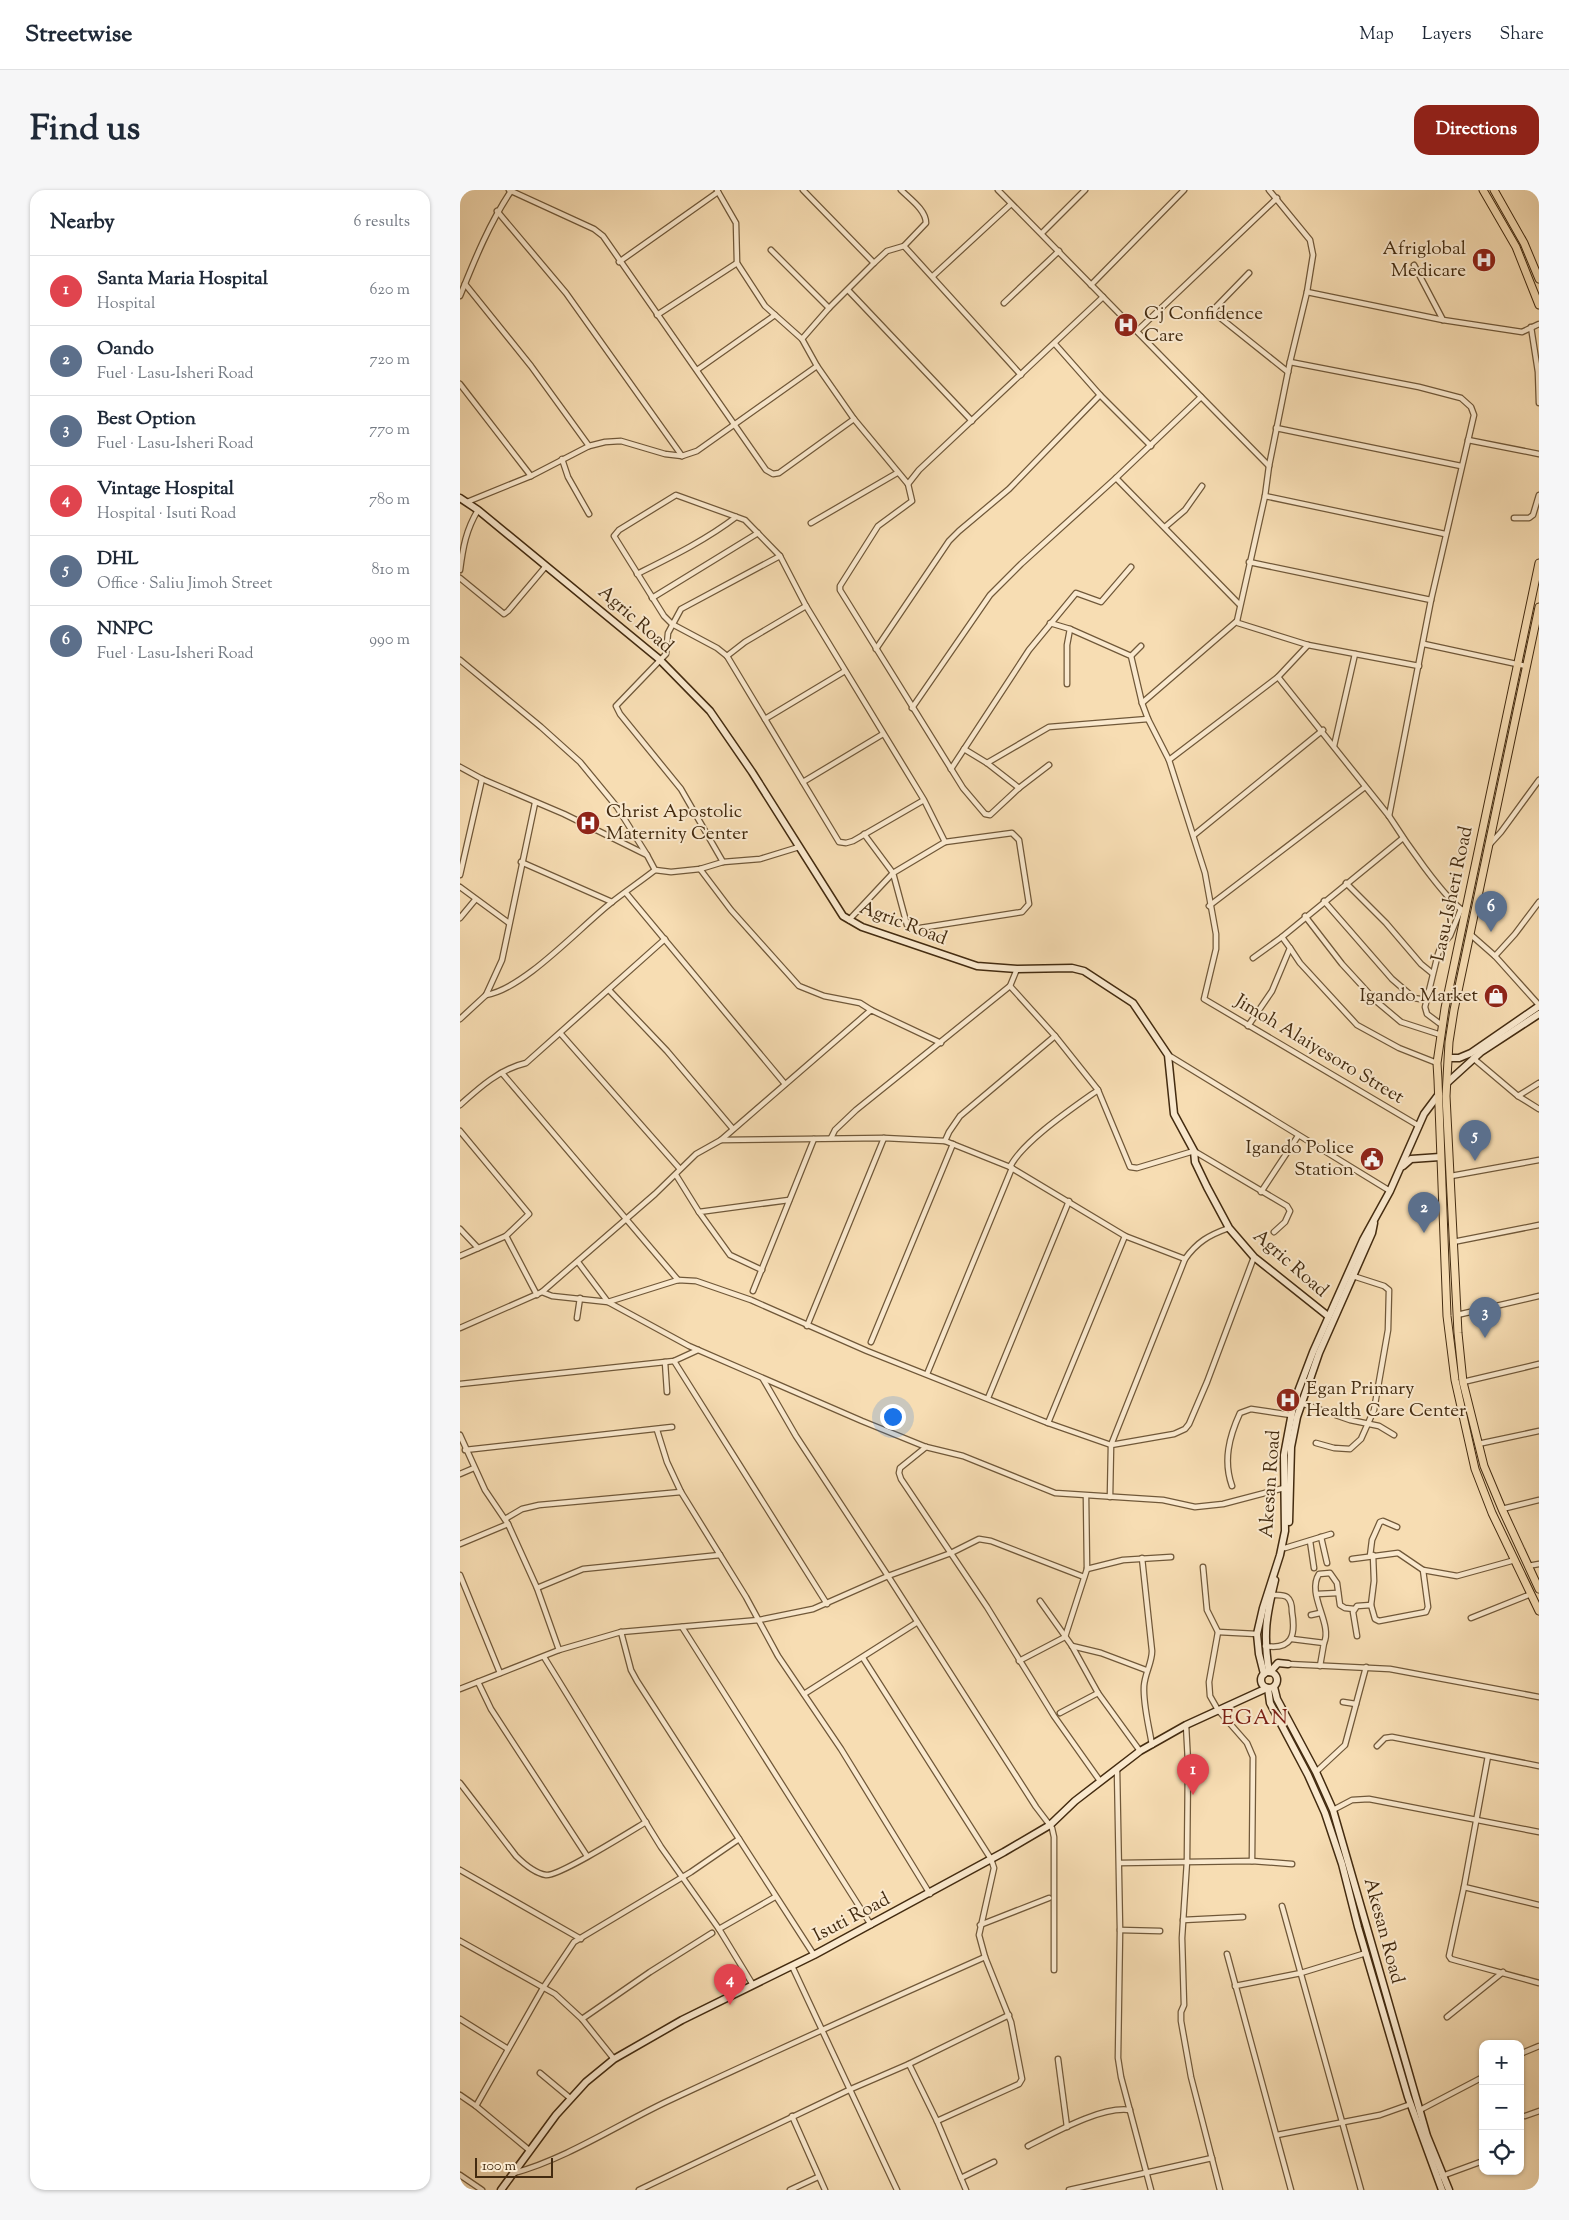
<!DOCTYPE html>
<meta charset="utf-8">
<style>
:root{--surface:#fff;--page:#f6f6f7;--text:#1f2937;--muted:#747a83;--line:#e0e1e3;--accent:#8f2418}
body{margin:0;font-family:"Sorts Mill Goudy",serif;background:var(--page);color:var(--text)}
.controls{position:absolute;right:15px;bottom:15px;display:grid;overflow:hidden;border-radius:10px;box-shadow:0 1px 4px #0004}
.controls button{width:45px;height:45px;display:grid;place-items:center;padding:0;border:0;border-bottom:1px solid var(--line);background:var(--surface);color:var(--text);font:25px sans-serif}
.scale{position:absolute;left:15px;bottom:12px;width:78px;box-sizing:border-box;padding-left:5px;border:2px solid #432b10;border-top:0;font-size:14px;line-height:18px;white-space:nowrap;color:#432b10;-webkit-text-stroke:4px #fae9ce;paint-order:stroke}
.you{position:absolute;left:432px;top:1226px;width:18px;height:18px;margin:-12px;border:4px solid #fff;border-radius:50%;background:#1a73e8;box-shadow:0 0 0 8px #1a73e833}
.badge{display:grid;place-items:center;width:32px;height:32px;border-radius:50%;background:var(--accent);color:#fff;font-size:16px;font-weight:700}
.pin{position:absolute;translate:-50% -41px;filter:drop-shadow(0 1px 2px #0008)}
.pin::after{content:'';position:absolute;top:26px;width:18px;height:15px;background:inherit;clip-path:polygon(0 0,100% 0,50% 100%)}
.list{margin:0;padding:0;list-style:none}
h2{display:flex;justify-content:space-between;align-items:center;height:65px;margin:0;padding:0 20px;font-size:21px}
h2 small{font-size:16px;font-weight:400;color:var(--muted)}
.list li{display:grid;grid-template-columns:32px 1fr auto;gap:15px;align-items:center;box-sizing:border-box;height:70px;padding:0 20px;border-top:1px solid var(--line)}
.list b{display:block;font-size:19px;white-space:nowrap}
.list p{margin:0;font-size:16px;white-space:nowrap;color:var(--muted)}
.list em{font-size:16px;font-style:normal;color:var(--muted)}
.icon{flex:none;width:28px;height:28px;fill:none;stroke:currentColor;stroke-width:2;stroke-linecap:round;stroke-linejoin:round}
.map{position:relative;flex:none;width:1079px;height:2000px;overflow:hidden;border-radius:15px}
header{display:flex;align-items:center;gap:30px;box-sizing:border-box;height:70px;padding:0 25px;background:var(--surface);border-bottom:1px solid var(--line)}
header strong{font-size:24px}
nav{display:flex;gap:28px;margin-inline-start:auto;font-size:18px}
.intro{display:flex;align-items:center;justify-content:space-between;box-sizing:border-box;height:120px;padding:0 30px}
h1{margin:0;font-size:35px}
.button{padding:12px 22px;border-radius:15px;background:var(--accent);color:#fff;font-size:18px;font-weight:700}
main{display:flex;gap:30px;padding:0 30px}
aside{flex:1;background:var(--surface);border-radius:15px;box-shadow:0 1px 4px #0004}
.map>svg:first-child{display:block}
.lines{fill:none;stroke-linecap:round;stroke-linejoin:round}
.street-casing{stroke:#705839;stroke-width:7}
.secondary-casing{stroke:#432b10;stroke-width:9}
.primary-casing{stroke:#432b10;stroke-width:9}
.street{stroke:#fae9ce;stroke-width:4.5}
.secondary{stroke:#fae9ce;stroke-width:6}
.primary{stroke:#f7ddb3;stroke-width:7}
.labels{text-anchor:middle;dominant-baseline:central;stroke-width:4;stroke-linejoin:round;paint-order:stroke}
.poi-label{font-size:19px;fill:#432b10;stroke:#fae9ce;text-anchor:end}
.street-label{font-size:19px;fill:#432b10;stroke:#fae9ce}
.quarter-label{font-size:21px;letter-spacing:1px;fill:#7a1f14;stroke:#fae9ce}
</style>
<header>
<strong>Streetwise</strong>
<nav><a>Map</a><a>Layers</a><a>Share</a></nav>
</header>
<div class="intro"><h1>Find us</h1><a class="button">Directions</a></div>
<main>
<aside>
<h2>Nearby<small>6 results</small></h2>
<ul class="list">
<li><span class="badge" style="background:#e0444e">1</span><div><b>Santa Maria Hospital</b><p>Hospital</p></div><em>620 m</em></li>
<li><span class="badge" style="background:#5c6f8a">2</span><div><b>Oando</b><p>Fuel · Lasu-Isheri Road</p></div><em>720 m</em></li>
<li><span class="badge" style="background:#5c6f8a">3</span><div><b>Best Option</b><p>Fuel · Lasu-Isheri Road</p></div><em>770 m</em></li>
<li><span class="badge" style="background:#e0444e">4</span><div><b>Vintage Hospital</b><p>Hospital · Isuti Road</p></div><em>780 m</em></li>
<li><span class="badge" style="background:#5c6f8a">5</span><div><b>DHL</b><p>Office · Saliu Jimoh Street</p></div><em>810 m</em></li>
<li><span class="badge" style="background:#5c6f8a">6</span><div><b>NNPC</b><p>Fuel · Lasu-Isheri Road</p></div><em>990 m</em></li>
</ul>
</aside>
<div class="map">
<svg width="1079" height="2000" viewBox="0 0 1079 2000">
<rect width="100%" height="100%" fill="#f7ddb3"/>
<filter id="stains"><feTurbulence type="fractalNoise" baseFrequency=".004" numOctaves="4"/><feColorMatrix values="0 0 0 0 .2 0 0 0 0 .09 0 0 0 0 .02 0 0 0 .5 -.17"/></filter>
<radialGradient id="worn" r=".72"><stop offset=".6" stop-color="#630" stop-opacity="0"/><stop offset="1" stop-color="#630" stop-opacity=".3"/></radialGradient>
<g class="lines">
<g class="street-casing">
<g id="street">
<polyline points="49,0 134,39 143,46 306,280 313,284 319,283 394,229"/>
<polyline points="257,0 276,33 277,73 305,116 342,149"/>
<polyline points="343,0 414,73"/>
<path d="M441,0C450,9 466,20 466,33L444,56L561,185"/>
<polyline points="538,0 809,276"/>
<polyline points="37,21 106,103 222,266"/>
<polyline points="582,43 625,0"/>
<polyline points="311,60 369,118"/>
<polyline points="159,72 258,2"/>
<polyline points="954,75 983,130"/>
<polyline points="789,83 756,117 754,121 758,126 828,182"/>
<polyline points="473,86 551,14"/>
<polyline points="5,94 71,176 129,256"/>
<polyline points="631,95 724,0"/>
<polyline points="388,100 512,231"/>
<polyline points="847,102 983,130 1062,142 1079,134"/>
<path d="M0,106C15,69 29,34 51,1"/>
<polyline points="544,113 599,61"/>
<polyline points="197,125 277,73"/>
<polyline points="1071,137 1078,182 1079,213"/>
<polyline points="677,141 817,8"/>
<polyline points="595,154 640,205 691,256"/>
<polyline points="830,172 959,197 1001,208 1011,217 1014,225 971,410 929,626"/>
<polyline points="357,176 394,229 448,294 452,311 418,336 380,396 380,400 503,598 525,624 530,625 559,598 589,575"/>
<polyline points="237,180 315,125"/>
<polyline points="0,194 71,286"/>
<polyline points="816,238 1001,276"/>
<polyline points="1008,250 1079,264"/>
<polyline points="102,269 108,287 129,324"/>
<polyline points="656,288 779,414"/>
<polyline points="448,294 459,280 643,107"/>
<polyline points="805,306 985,344"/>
<polyline points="7,312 71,286 129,256 145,252 161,251 205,264 222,266 237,261 357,176 342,149 369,118 414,73 427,61 444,56"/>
<polyline points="1054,328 1069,328 1073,325 1079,305"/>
<polyline points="351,333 437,283"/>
<polyline points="705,337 725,320 742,296"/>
<polyline points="789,372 971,410"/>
<path d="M0,380C3,357 6,340 18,320"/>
<path d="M177,384C211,367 246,350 276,327"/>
<polyline points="0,388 44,424 48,421 86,376"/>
<polyline points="192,408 298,343"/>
<polyline points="777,431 778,433 848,455 959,476"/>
<polyline points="590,433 610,439 671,466 682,513 688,529 709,570 745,683 756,744 756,759 744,809 959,936"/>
<polyline points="964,454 1066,476"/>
<polyline points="416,459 489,351 499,341 549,299 640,205"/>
<polyline points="267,466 285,452 346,416"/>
<polyline points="671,466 681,456"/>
<polyline points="0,470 81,537 120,572 157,617 187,665"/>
<path d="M818,487L929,626C943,648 984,709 1005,722"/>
<polyline points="607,494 607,455 610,439"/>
<polyline points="682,513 777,431 805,306 809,276 830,172 847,102 853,65 850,50 809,0"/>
<polyline points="452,518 530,405 561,374 656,288 741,207"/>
<polyline points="305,529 385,481"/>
<polyline points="874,556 895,464"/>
<polyline points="504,559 527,573 559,598"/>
<polyline points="709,570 818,487 848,455"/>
<polyline points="527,573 589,537 688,529"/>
<polyline points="0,577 22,589 104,624 187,665 195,680"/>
<polyline points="491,579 569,460 616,403 641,412 671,377"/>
<polyline points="343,592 423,544"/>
<polyline points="464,610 393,651 386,653 379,652 267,466 257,458 212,434 204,426 154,346 159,340 216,305 285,330 320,366 346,416 464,610 485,652"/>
<polygon points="552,643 559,650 569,714 562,722 460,738 451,738 447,735 433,683 485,652"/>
<polyline points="734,645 863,540"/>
<polyline points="1031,653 1041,642 1079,590"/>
<polyline points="61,672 152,712"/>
<polyline points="263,672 221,599 160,524 156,516 206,464 208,443 221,419 320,366"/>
<polyline points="240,679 271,720 339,796 364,806 400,813 411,820"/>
<polyline points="0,685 22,589"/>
<polyline points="886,693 926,733 961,774 972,783"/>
<polyline points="0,697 49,733"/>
<polyline points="166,703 325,894"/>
<polyline points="864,711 932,789 954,808 966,810"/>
<polyline points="749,716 905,597"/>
<polyline points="845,726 882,774 916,811 941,832 981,845"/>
<polyline points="0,728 15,710"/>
<polyline points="389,730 433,683 404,644"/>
<polyline points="1010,744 1035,766 1079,815"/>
<polyline points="830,758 840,773 897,835 939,858 977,873"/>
<polyline points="1035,766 1055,744 1079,712"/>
<polyline points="793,768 822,747"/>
<polyline points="550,796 595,846 638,900 670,977 677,978 734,961 827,1016 830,1021 825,1032 814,1042"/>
<polyline points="149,800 207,861 273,939"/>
<path d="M26,805C64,799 120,737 152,712C166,701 181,691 195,680L211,682L240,679L263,672L300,669L339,657"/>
<polyline points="0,829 26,805 42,770 75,613"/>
<polyline points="788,836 812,801 830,758 822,747 943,648"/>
<polyline points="983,836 967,824 965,817 978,764 981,756 990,746 1001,719"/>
<polyline points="101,844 220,979"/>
<polyline points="708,865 930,1001"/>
<polyline points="1013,868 1058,906 1079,919"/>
<polyline points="42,883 218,1090"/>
<polyline points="1058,906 1079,893"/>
<path d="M0,915C20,897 40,879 66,873L205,749"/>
<polyline points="0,941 69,1024 46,1046 0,1066"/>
<polyline points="371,948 375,940 396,920 550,796 557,779"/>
<path d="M261,950L424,948L485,951L550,977L665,1046L725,1069C737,1052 749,1045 769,1038"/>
<polyline points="485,951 489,942 500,926 595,846"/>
<path d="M550,977C562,952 614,917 638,900"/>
<polyline points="216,985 239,1022"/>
<polyline points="991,986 1079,970"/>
<polyline points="801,1002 838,946"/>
<polyline points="0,1039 18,1058"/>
<polyline points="46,1046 77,1105"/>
<polyline points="993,1052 1079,1035"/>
<polyline points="118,1072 148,1112 218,1090 236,1091 291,1110 407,1161 588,1233 651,1255 714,1244 725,1239 729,1234 747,1192 794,1067"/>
<polyline points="302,1080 270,1065 239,1022 329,1010"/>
<polyline points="293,1101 354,949"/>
<polyline points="82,1102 92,1106 148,1112 229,1156 402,1231 466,1257 503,1266 595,1303 703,1310 735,1317 763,1314 824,1298"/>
<polyline points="997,1125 1079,1106"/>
<polyline points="117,1128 120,1108"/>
<polyline points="347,1136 424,948"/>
<polyline points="0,1138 82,1102 195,1004 236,964 261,950 411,820 481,853"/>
<polyline points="411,1152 493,954"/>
<polyline points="214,1171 367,1414"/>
<polyline points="205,1172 207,1202"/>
<polyline points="467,1184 552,978"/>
<polyline points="303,1189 336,1246 428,1386 576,1617 592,1638 594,1647 594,1780"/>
<polyline points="1003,1192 1079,1174"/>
<polyline points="0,1194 205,1172 214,1171 238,1160"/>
<polyline points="528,1208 609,1011"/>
<polyline points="841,1213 890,1230 919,1236 934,1245"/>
<polyline points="588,1233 665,1046"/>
<polyline points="197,1240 207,1272 221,1302 286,1407 318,1466 381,1559 470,1704"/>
<polyline points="0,1245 25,1300 48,1334 77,1398 99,1460"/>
<polyline points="856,1253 874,1258 890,1259 901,1249 914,1220 928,1140 929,1100 924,1096 893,1086"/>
<polyline points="1018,1254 1079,1241"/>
<polyline points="466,1257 440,1278 439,1283 441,1289 527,1417 594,1526 640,1591"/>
<polyline points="5,1260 212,1237"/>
<polyline points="0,1284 14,1278"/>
<path d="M772,1296C763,1271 769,1247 780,1223L791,1219L831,1225"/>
<polyline points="650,1307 651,1255 725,1069"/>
<polyline points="1042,1319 1079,1310"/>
<polyline points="45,1329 62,1319 79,1315 221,1302"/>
<polyline points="861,1347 867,1373"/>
<polyline points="850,1351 854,1378"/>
<polyline points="0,1354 48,1334"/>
<polyline points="825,1358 871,1344"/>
<polyline points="910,1366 912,1350 920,1332 923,1331 937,1337"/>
<path d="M682,1368L692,1461C692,1473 685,1483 684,1496C683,1515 689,1536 692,1555"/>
<polyline points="892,1369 938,1363 963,1380 997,1386 1055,1370"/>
<polyline points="1068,1376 1079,1374"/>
<polyline points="743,1377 747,1420 758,1442 749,1492 750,1506 758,1520 787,1553 793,1567 792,1671"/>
<polyline points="627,1379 663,1370 711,1367"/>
<polyline points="0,1385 40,1483"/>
<polyline points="77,1398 123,1379 260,1365"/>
<polyline points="857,1404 878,1403"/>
<polyline points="580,1411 612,1456 638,1503 680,1561"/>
<polyline points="911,1415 914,1391 913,1365"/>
<polyline points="851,1425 860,1423"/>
<polyline points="1011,1428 1071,1404"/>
<polyline points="222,1437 411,1735"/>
<polyline points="161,1442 171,1480 177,1491 354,1765"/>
<polyline points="758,1442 797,1444"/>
<polyline points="897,1446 893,1422 897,1416 911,1415 915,1429 919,1431 966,1422 968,1417 963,1380"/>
<polyline points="832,1449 864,1453 860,1476"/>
<path d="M864,1453C873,1434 846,1404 859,1384L870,1383L877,1393L880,1415L885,1418L894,1419"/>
<polyline points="612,1456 641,1463 686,1480"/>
<path d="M805,1456C832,1460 836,1446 832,1422C832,1417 831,1410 827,1407C823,1404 816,1405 811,1405"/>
<polyline points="84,1467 201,1657 259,1739 293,1795"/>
<polyline points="403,1468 531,1669 534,1678 519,1745 525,1767 551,1832 562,1889 559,1894 477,1931"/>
<polyline points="559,1471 605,1447 627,1379 626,1306"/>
<polyline points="828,1474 930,1479 1079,1507"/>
<polyline points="18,1492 31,1519 127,1666"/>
<polyline points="0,1499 99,1460 161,1442 299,1430 353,1419 428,1386 491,1363 519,1349 531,1351 624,1387"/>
<polyline points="344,1504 456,1433"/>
<polyline points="883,1512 896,1514"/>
<polyline points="600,1523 638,1503"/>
<polyline points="726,1535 728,1572 727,1671 722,1748 724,1815 721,1822 721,1831 731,1887 760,2000"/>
<polyline points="917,1556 925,1548 932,1547 1079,1576"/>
<polyline points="1028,1566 1004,1697 989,1766 991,1769 998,1771 1079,1793"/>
<polyline points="657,1579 660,1740 658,1868 661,1887 691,2000"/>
<polyline points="856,1582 885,1555 906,1477"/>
<path d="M0,1593L56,1666C64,1674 74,1683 86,1685C98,1687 171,1641 186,1632"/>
<polyline points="873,1620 892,1610 909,1609 1079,1642"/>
<polyline points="660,1673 792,1671 832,1674"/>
<polyline points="0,1680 121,1749"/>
<polyline points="1004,1697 1079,1715"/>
<polyline points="822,1716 901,2000"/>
<polyline points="723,1730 783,1727"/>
<polyline points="520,1735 589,1708"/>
<polyline points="259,1739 315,1707"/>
<polyline points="660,1740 700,1741"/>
<polyline points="0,1751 95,1804 122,1829 154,1869"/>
<polyline points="767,1764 831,2000"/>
<polyline points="332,1776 437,2000"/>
<polyline points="775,1796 841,1783 906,1763"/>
<polyline points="987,1827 1043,1782"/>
<polyline points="0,1829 48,1859"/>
<polyline points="122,1829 190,1782 252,1743"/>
<polyline points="1060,1864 1079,1856"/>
<polyline points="598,1869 607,1937"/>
<polyline points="449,1874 477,1931 506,2000"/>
<polyline points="80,1883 110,1908"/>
<polyline points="0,1905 16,1916 69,1960"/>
<polyline points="16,1916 83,1798 114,1752 231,1682 279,1649"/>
<polyline points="960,1920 1023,1887"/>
<polyline points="332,1926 365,2000"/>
<polyline points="1065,1926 1079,1921"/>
<polyline points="817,1945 920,1925 951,1914"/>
<path d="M568,1956C594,1943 641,1916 670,1920"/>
<path d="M54,1983C106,1969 159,1934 208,1911C313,1862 419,1814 525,1767"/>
<polyline points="0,1985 22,2000"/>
<polyline points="982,1986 1023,1971"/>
<polyline points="501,1988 534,1972"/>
<polyline points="179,2000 391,1899 449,1874 549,1825"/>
<polyline points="330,2000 358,1987"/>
<polyline points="609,2000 752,1968"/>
</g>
</g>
<g class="secondary-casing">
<g id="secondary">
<polyline points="0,308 18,320 199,469 250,521 292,582 383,726 402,737 517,776 557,779 612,778 624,781 673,813 708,865 714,924 734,961 735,972 747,997 769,1038 794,1067 868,1126"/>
<polyline points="989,868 999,868 1011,863 1079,816"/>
<polyline points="988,892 1021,862 1079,824"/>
<polyline points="943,976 951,969 980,967"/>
<polyline points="829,1332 831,1257 837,1227 859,1163 912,1043 914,1033"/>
<circle cx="809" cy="1490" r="8"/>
<path d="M809,1482C803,1444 806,1427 815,1390"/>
<polyline points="810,1482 818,1473 828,1474"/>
<polyline points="804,1484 799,1464 797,1444 803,1418 820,1365 825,1341 824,1265 834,1212 853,1162 903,1050 930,1001 964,924 979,904"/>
<polyline points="814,1497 817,1509 856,1582 873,1620 967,1946 989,2000"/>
<polyline points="808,1498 810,1513 848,1585 865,1623 882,1674 898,1737 948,1907 982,2000"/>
<polyline points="41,2000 96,1925 126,1892 154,1869 222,1830 354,1765 544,1662 590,1635 615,1611 680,1561 726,1535 807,1498"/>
</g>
</g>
<g class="primary-casing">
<g id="primary">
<polyline points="1023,0 1056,57 1079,115"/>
<polyline points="1034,0 1064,53 1079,89"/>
<polyline points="1079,373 985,818 977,873 978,890 987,1126 995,1190 1015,1279 1032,1323 1079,1421"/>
<polyline points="1079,417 994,820 989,852 986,906 998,1143 1003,1192 1024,1276 1042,1319 1079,1399"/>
</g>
</g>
<use href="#street" class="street"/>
<use href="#secondary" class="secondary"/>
<use href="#primary" class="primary"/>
</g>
<defs>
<g id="hospital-disc" transform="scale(1.25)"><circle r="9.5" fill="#8f2418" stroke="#fae9ce"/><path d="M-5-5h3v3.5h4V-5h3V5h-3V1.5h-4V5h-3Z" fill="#fff"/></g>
<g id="shop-disc" transform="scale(1.25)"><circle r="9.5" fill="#8f2418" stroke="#fae9ce"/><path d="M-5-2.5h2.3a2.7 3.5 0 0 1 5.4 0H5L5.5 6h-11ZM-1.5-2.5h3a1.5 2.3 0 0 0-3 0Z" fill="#fff"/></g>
<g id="civic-disc" transform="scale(1.25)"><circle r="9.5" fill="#8f2418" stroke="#fae9ce"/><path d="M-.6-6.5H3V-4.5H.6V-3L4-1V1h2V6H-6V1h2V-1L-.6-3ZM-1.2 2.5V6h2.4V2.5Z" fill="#fff"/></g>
</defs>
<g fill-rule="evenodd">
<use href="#hospital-disc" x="1024" y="70"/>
<use href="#hospital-disc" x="666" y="135"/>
<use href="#hospital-disc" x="128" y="633"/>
<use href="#shop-disc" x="1036" y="806"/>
<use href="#civic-disc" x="912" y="969"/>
<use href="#hospital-disc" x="828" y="1210"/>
</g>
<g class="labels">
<g class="poi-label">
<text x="1006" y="59">Afriglobal<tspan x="1006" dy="22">Medicare</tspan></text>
<text x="684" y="124" text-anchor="start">Cj Confidence<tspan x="684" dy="22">Care</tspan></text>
<text x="146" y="622" text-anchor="start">Christ Apostolic<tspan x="146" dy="22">Maternity Center</tspan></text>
<text x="1018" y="806">Igando Market</text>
<text x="894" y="958">Igando Police<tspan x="894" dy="22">Station</tspan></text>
<text x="846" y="1199" text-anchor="start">Egan Primary<tspan x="846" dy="22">Health Care Center</tspan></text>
</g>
<g class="street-label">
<text transform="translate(175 430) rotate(41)">Agric Road</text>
<text transform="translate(993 704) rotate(-78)">Lasu-Isheri Road</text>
<text transform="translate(443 734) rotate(21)">Agric Road</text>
<text transform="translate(859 860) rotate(31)">Jimoh Alaiyesoro Street</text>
<text transform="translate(830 1074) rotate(41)">Agric Road</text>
<text transform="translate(811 1294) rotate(-86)">Akesan Road</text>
<text transform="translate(392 1728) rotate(-28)">Isuti Road</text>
<text transform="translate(923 1741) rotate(75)">Akesan Road</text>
</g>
<g class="quarter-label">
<text x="795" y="1529">EGAN</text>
</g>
</g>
<rect width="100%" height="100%" filter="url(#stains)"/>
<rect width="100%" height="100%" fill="url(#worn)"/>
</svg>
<div class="controls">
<button>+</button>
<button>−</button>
<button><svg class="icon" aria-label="locate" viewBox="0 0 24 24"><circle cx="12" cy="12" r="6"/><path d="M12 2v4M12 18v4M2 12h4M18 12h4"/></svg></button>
</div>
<div class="scale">100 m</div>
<div class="you"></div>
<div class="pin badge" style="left:733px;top:1605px;background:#e0444e">1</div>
<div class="pin badge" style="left:964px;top:1043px;background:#5c6f8a">2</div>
<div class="pin badge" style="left:1025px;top:1148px;background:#5c6f8a">3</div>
<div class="pin badge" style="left:270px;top:1815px;background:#e0444e">4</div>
<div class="pin badge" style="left:1015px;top:971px;background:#5c6f8a">5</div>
<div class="pin badge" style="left:1031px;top:742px;background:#5c6f8a">6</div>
</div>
</main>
